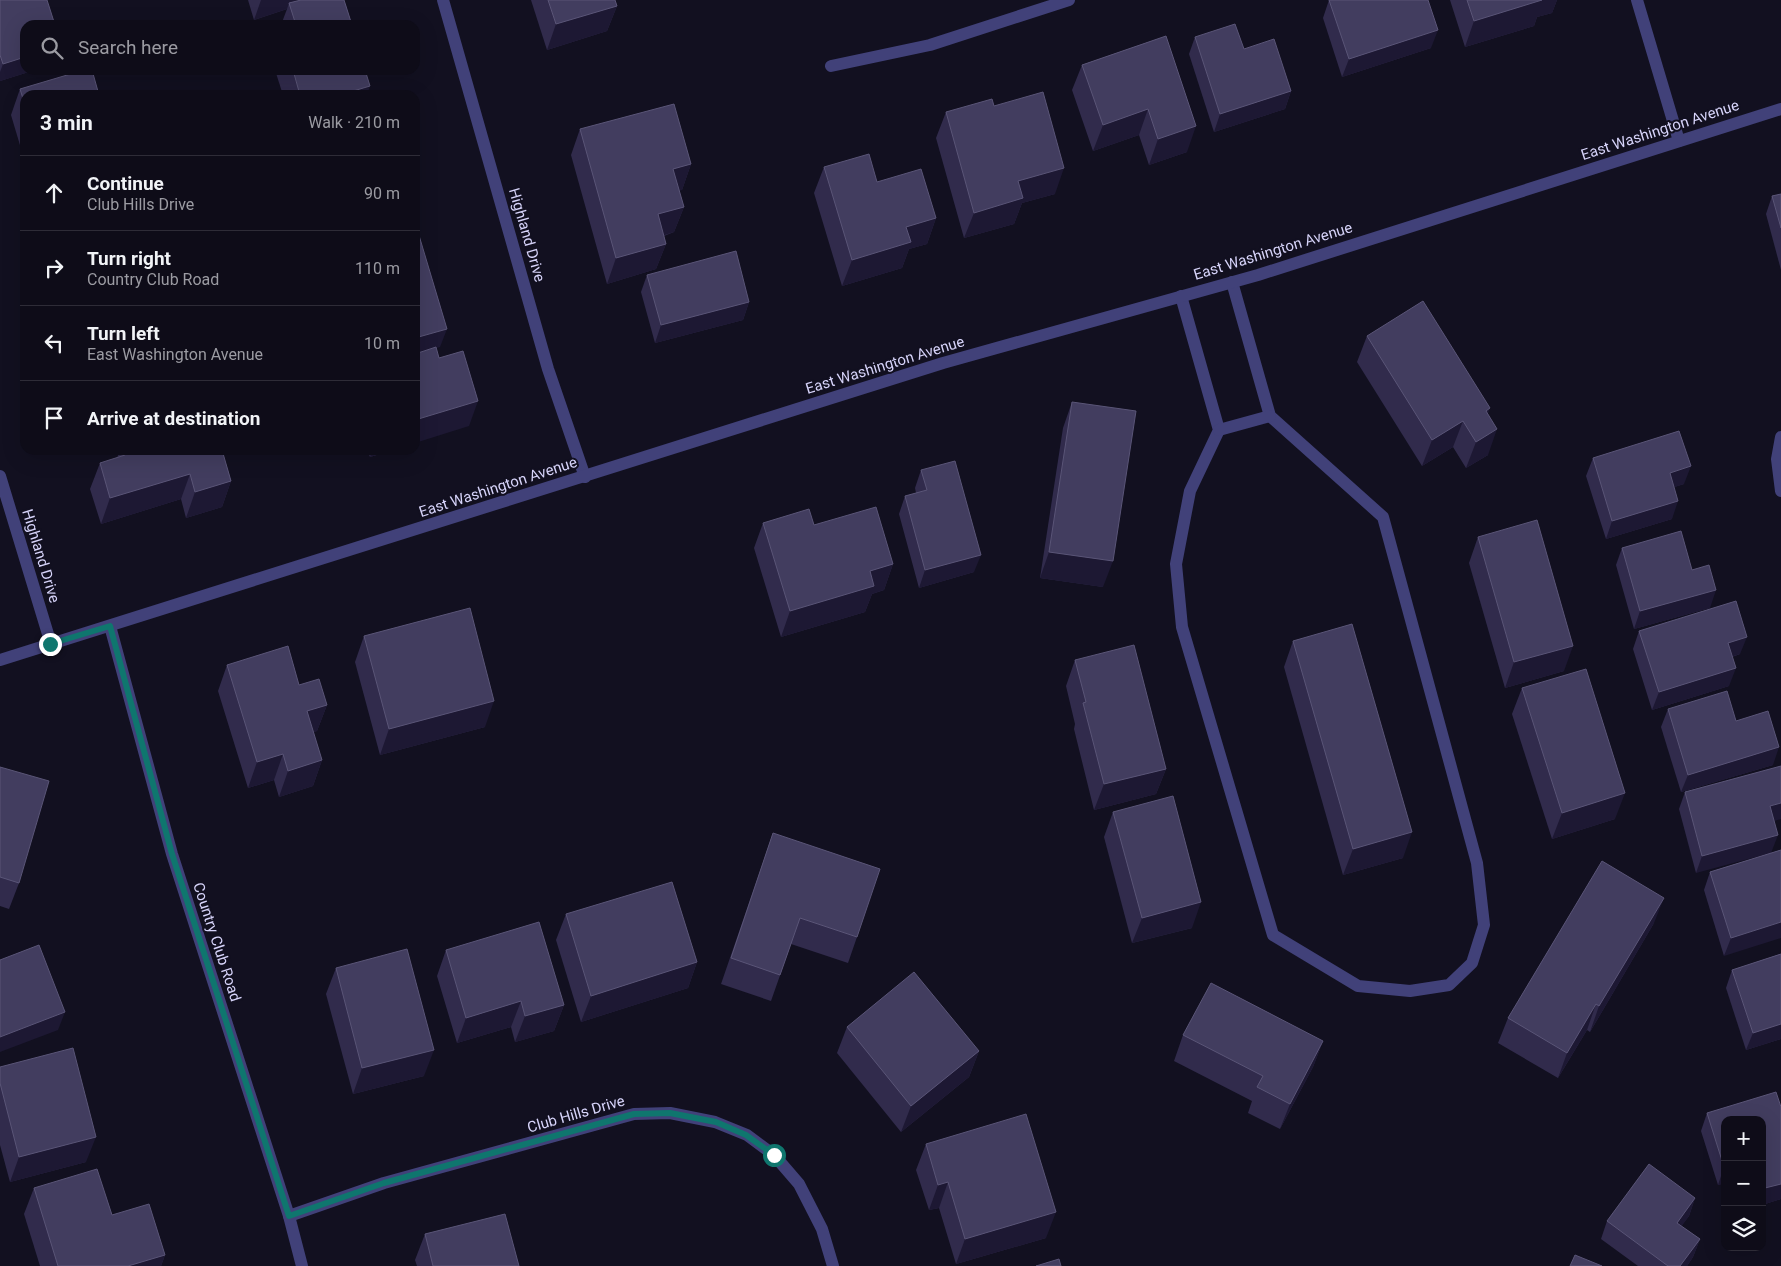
<!DOCTYPE html>
<meta charset="utf-8">
<style>
:root{--surface:#0e0c18;--page:#1c1a25;--text:#f1f3f6;--muted:#9b9ba2;--line:#2e2c37}
body{margin:0;font-family:Roboto,sans-serif;background:var(--page);color:var(--text)}
.controls{position:absolute;right:15px;bottom:15px;display:grid;overflow:hidden;border-radius:10px;box-shadow:0 5px 20px #0002}
.controls button{width:45px;height:45px;display:grid;place-items:center;padding:0;border:0;border-bottom:1px solid var(--line);background:var(--surface);color:var(--text);font:25px sans-serif}
.stop{position:absolute;width:15px;height:15px;margin:-11px;border:4px solid #0f766e;border-radius:50%;background:#fff}
.stop.end{background:#0f766e;border-color:#fff;box-shadow:0 1px 5px #0008}
.list{margin:0;padding:0;list-style:none}
h2{display:flex;justify-content:space-between;align-items:center;height:65px;margin:0;padding:0 20px;font-size:21px}
h2 small{font-size:16px;font-weight:400;color:var(--muted)}
.list li{display:grid;grid-template-columns:32px 1fr auto;gap:15px;align-items:center;box-sizing:border-box;height:75px;padding:0 20px;border-top:1px solid var(--line)}
.list b{display:block;font-size:19px;white-space:nowrap}
.list p{margin:0;font-size:16px;white-space:nowrap;color:var(--muted)}
.list em{font-size:16px;font-style:normal;color:var(--muted)}
.icon{flex:none;width:28px;height:28px;fill:none;stroke:currentColor;stroke-width:2;stroke-linecap:round;stroke-linejoin:round}
.map{position:relative;flex:none;width:1781px;height:1266px;overflow:hidden}
.search{position:absolute;background:var(--surface);box-shadow:0 5px 20px #0002;left:20px;top:20px;width:400px;height:55px;display:flex;align-items:center;gap:12px;box-sizing:border-box;padding:0 18px;border-radius:15px;color:var(--muted);font-size:19px}
.panel{position:absolute;background:var(--surface);box-shadow:0 5px 20px #0002;left:20px;top:90px;width:400px;height:365px;border-radius:15px}
.map>svg:first-child{display:block}
.lines{fill:none;stroke-linecap:round;stroke-linejoin:round}
.service{stroke:#414179;stroke-width:12}
.minor{stroke:#414179;stroke-width:12}
.tertiary{stroke:#414179;stroke-width:12}
.wall{fill:#312b4c}
.shaded-wall{fill:#1d1833}
.building{fill:#423d5f;stroke:#5a5577}
.route{stroke:#0f766e;stroke-width:6}
.labels{text-anchor:middle;dominant-baseline:central;stroke-width:4;stroke-linejoin:round;paint-order:stroke}
.street-label{font-size:15px;fill:#d7d4fa;stroke:#121020}
</style>
<div class="map">
<svg width="1781" height="1266" viewBox="0 0 1781 1266">
<rect width="100%" height="100%" fill="#121020"/>
<g class="lines">
<g class="service">
<polyline points="1181,296 1219,430 1190,491 1176,564 1182,627 1273,935 1358,986 1410,991 1449,985 1472,963 1484,925 1477,863 1383,517 1270,416 1232,282"/>
<polyline points="1219,430 1270,416"/>
</g>
<g class="minor">
<polyline points="443,0 548,369 585,477"/>
<polyline points="1637,0 1679,141"/>
<polyline points="831,66 930,45 1069,0"/>
<polyline points="1781,437 1777,459 1781,491"/>
<polyline points="0,476 51,644"/>
<polyline points="289,1216 384,1183 634,1114 670,1113 715,1122 747,1135 774,1155 799,1184 822,1229 833,1266"/>
</g>
<g class="tertiary">
<polyline points="110,626 172,854 289,1216 302,1266"/>
<polyline points="0,660 943,363 1258,275 1781,109"/>
</g>
</g>
<g class="wall">
<polygon points="0,0 25,70 35,70 0,81"/>
<polygon points="248,0 344,0 352,25 281,25 287,9 254,20"/>
<polygon points="531,0 615,0 617,6 607,31 547,50"/>
<polygon points="1329,0 1431,48 1342,77 1323,18"/>
<polygon points="1450,0 1557,0 1552,13 1537,17 1534,26 1465,47"/>
<polygon points="1166,36 1187,152 1149,165 1139,135 1093,151 1072,90 1082,65"/>
<polygon points="1195,37 1244,49 1291,91 1285,109 1214,132 1189,54"/>
<polygon points="275,70 365,70 367,95 283,95"/>
<polygon points="20,89 25,95 25,162 11,115"/>
<polygon points="994,106 1055,194 1022,203 1014,224 964,238 936,138 946,112"/>
<polygon points="580,129 691,164 682,190 679,190 684,207 674,232 664,236 666,244 656,269 607,284 571,155"/>
<polygon points="824,167 877,182 936,218 927,244 909,249 902,268 842,286 814,193"/>
<polygon points="1781,194 1781,270 1766,214 1772,196"/>
<polygon points="25,241 25,252 23,246"/>
<polygon points="647,275 749,302 743,320 655,343 641,292"/>
<polygon points="1367,336 1488,414 1488,455 1466,468 1453,447 1422,466 1357,362"/>
<polygon points="1072,402 1103,587 1040,578 1063,428"/>
<polygon points="120,450 222,450 231,481 222,507 186,518 181,499 101,524 90,489 100,463 117,458"/>
<polygon points="367,450 393,450 370,457"/>
<polygon points="1593,458 1684,484 1674,487 1672,519 1606,539 1586,476"/>
<polygon points="921,470 974,572 919,588 899,514 905,496 916,493 915,488"/>
<polygon points="763,523 814,525 893,564 884,590 872,594 865,612 781,637 754,548"/>
<polygon points="1478,537 1564,671 1505,688 1469,563"/>
<polygon points="1622,548 1692,570 1710,608 1634,629 1616,565"/>
<polygon points="1639,631 1740,654 1732,657 1729,686 1652,710 1633,649"/>
<polygon points="364,636 485,727 380,755 355,662"/>
<polygon points="1293,641 1403,858 1343,875 1284,667"/>
<polygon points="1075,660 1166,769 1156,794 1094,810 1074,729 1075,724 1066,686"/>
<polygon points="227,665 299,685 327,705 317,731 313,732 322,760 313,786 279,797 274,780 248,788 218,691"/>
<polygon points="1522,688 1615,819 1552,839 1512,714"/>
<polygon points="1668,709 1736,721 1773,765 1681,792 1661,727"/>
<polygon points="0,767 19,883 9,909 0,906"/>
<polygon points="1685,792 1774,821 1696,873 1679,809"/>
<polygon points="1113,812 1192,928 1132,943 1104,837"/>
<polygon points="773,833 857,937 848,963 791,944 771,1001 721,984"/>
<polygon points="1781,850 1724,956 1704,890 1710,872"/>
<polygon points="566,914 697,962 688,988 581,1022 556,940"/>
<polygon points="1654,923 1590,1032 1587,1030 1558,1078 1498,1043 1508,1018"/>
<polygon points="446,950 564,1005 554,1031 515,1042 511,1027 457,1043 437,976"/>
<polygon points="1781,954 1781,1039 1746,1050 1726,988 1732,970"/>
<polygon points="336,968 424,1076 353,1094 326,994"/>
<polygon points="847,1027 979,1051 969,1077 901,1132 837,1053"/>
<polygon points="1183,1035 1323,1041 1313,1067 1280,1129 1248,1113 1252,1101 1174,1061"/>
<polygon points="0,1067 86,1162 10,1182 0,1145"/>
<polygon points="1781,1107 1781,1199 1762,1205 1762,1120 1725,1120 1725,1183 1718,1185 1701,1131 1707,1113"/>
<polygon points="926,1144 1046,1238 956,1264 939,1208 929,1210 916,1170"/>
<polygon points="34,1188 165,1255 161,1266 40,1266 24,1214"/>
<polygon points="1695,1198 1689,1216 1681,1226 1700,1239 1693,1257 1687,1266 1638,1266 1601,1239 1607,1221"/>
<polygon points="425,1234 519,1266 417,1266 415,1260"/>
</g>
<g class="shaded-wall">
<polygon points="261,0 318,0 289,3 287,9 254,20"/>
<polygon points="1538,0 1557,0 1552,13 1537,17 1534,26 1465,47 1474,21"/>
<polygon points="617,6 607,31 547,50 556,24"/>
<polygon points="1438,30 1431,48 1342,77 1349,59"/>
<polygon points="25,57 25,70 35,70 0,81 0,72 3,64"/>
<polygon points="370,86 367,95 340,95"/>
<polygon points="1291,91 1285,109 1214,132 1220,114"/>
<polygon points="1148,109 1139,135 1093,151 1103,125"/>
<polygon points="1196,126 1187,152 1149,165 1158,139"/>
<polygon points="691,164 682,190 664,195 673,169"/>
<polygon points="1064,168 1055,194 1022,203 1014,224 964,238 974,213 1018,181"/>
<polygon points="684,207 674,232 649,240 658,214"/>
<polygon points="936,218 927,244 909,249 902,268 842,286 852,260 906,227"/>
<polygon points="666,244 656,269 607,284 616,258"/>
<polygon points="749,302 743,320 655,343 661,325"/>
<polygon points="447,329 440,347 415,354 415,338"/>
<polygon points="478,401 469,426 415,443 415,420"/>
<polygon points="1490,408 1481,433 1486,411"/>
<polygon points="1463,421 1453,447 1422,466 1432,440"/>
<polygon points="1497,429 1488,455 1466,468 1476,442"/>
<polygon points="82,450 91,450 81,453"/>
<polygon points="372,450 393,450 370,457"/>
<polygon points="1691,466 1684,484 1663,491 1670,473"/>
<polygon points="190,474 181,499 101,524 110,498"/>
<polygon points="231,481 222,507 186,518 195,492"/>
<polygon points="1678,501 1672,519 1606,539 1612,521"/>
<polygon points="1049,552 1113,561 1103,587 1040,578"/>
<polygon points="981,555 974,572 919,588 925,570"/>
<polygon points="893,564 884,590 872,594 865,612 781,637 790,611 870,571"/>
<polygon points="1716,590 1710,608 1634,629 1640,611"/>
<polygon points="1747,637 1740,654 1721,660 1728,643"/>
<polygon points="1573,646 1564,671 1505,688 1514,662"/>
<polygon points="1736,668 1729,686 1652,710 1659,692"/>
<polygon points="494,701 485,727 380,755 389,729"/>
<polygon points="327,705 317,731 297,737 307,711"/>
<polygon points="1779,747 1773,765 1681,792 1688,775"/>
<polygon points="283,754 274,780 248,788 257,762"/>
<polygon points="322,760 313,786 279,797 288,771"/>
<polygon points="1166,769 1156,794 1094,810 1104,784"/>
<polygon points="1625,793 1615,819 1552,839 1562,813"/>
<polygon points="1781,803 1781,819 1764,824 1770,806"/>
<polygon points="1412,832 1403,858 1343,875 1353,849"/>
<polygon points="1778,835 1771,853 1696,873 1702,856"/>
<polygon points="1664,898 1654,923 1590,1032 1599,1006"/>
<polygon points="1201,902 1192,928 1132,943 1142,918"/>
<polygon points="1781,922 1781,938 1724,956 1731,938"/>
<polygon points="697,962 688,988 581,1022 591,996"/>
<polygon points="521,1001 511,1027 457,1043 466,1018"/>
<polygon points="1596,1004 1587,1030 1558,1078 1567,1053"/>
<polygon points="564,1005 554,1031 515,1042 525,1016"/>
<polygon points="65,1012 58,1030 0,1052 0,1037"/>
<polygon points="1781,1024 1781,1039 1746,1050 1753,1033"/>
<polygon points="1323,1041 1313,1067 1280,1129 1290,1104"/>
<polygon points="434,1050 424,1076 353,1094 362,1068"/>
<polygon points="979,1051 969,1077 901,1132 911,1106"/>
<polygon points="96,1137 86,1162 10,1182 19,1157"/>
<polygon points="1724,1167 1725,1167 1725,1183 1718,1185"/>
<polygon points="948,1182 939,1208 929,1210 938,1185"/>
<polygon points="1781,1184 1781,1199 1762,1205 1762,1196 1765,1188"/>
<polygon points="1695,1198 1689,1216 1671,1241 1677,1223"/>
<polygon points="1056,1212 1046,1238 956,1264 965,1239"/>
<polygon points="1700,1239 1693,1257 1687,1266 1680,1266"/>
<polygon points="165,1255 161,1266 128,1266"/>
</g>
<g class="building">
<polygon points="0,0 47,0 55,25 25,25 25,57 3,64 0,55"/>
<polygon points="301,0 344,0 352,25 296,25 289,3"/>
<polygon points="548,0 615,0 617,6 556,24"/>
<polygon points="1329,0 1428,0 1438,30 1349,59"/>
<polygon points="1467,0 1542,0 1474,21"/>
<polygon points="1235,24 1244,49 1274,39 1291,91 1220,114 1195,37"/>
<polygon points="1166,36 1196,126 1158,139 1148,109 1103,125 1082,65"/>
<polygon points="84,70 92,70 99,95 25,95 25,105 20,89"/>
<polygon points="293,70 365,70 370,86 340,95 300,95"/>
<polygon points="1043,92 1064,168 1018,181 1023,198 974,213 946,112 992,99 994,106"/>
<polygon points="674,104 691,164 673,169 684,207 658,214 666,244 616,258 580,129"/>
<polygon points="869,154 877,182 921,169 936,218 906,227 911,242 852,260 824,167"/>
<polygon points="1781,194 1781,228 1772,196"/>
<polygon points="415,222 447,329 415,338"/>
<polygon points="736,251 749,302 661,325 647,275"/>
<polygon points="1423,301 1490,408 1486,411 1497,429 1476,442 1463,421 1432,440 1367,336"/>
<polygon points="436,347 439,358 463,351 478,401 415,420 415,354"/>
<polygon points="1072,402 1136,411 1113,561 1049,552"/>
<polygon points="1679,431 1691,466 1670,473 1678,501 1612,521 1593,458"/>
<polygon points="124,450 222,450 231,481 195,492 190,474 110,498 100,463 125,455"/>
<polygon points="955,461 981,555 925,570 905,496 927,490 921,470"/>
<polygon points="876,507 893,564 870,571 874,586 790,611 763,523 809,509 814,525"/>
<polygon points="1537,520 1573,646 1514,662 1478,537"/>
<polygon points="1681,531 1692,570 1709,565 1716,590 1640,611 1622,548"/>
<polygon points="1736,601 1747,637 1728,643 1736,668 1659,692 1639,631"/>
<polygon points="470,608 494,701 389,729 364,636"/>
<polygon points="1352,624 1412,832 1353,849 1293,641"/>
<polygon points="1134,645 1166,769 1104,784 1083,703 1086,702 1075,660"/>
<polygon points="288,646 299,685 319,679 327,705 307,711 322,760 288,771 283,754 257,762 227,665"/>
<polygon points="1586,669 1625,793 1562,813 1522,688"/>
<polygon points="1727,691 1736,721 1768,711 1779,747 1688,775 1668,709"/>
<polygon points="1781,766 1781,803 1770,806 1778,835 1702,856 1685,792"/>
<polygon points="0,767 49,781 19,883 0,877"/>
<polygon points="1173,796 1201,902 1142,918 1113,812"/>
<polygon points="773,833 880,869 857,937 800,918 780,975 731,958"/>
<polygon points="1781,850 1781,922 1731,938 1710,872"/>
<polygon points="1602,861 1664,898 1599,1006 1596,1004 1567,1053 1508,1018"/>
<polygon points="672,882 697,962 591,996 566,914"/>
<polygon points="539,922 564,1005 525,1016 521,1001 466,1018 446,950"/>
<polygon points="39,945 65,1012 0,1037 0,960"/>
<polygon points="407,949 434,1050 362,1068 336,968"/>
<polygon points="1781,954 1781,1024 1753,1033 1732,970"/>
<polygon points="914,972 979,1051 911,1106 847,1027"/>
<polygon points="1211,983 1323,1041 1290,1104 1257,1087 1263,1076 1183,1035"/>
<polygon points="73,1048 96,1137 19,1157 0,1083 0,1067"/>
<polygon points="1776,1092 1781,1107 1781,1184 1765,1188 1762,1180 1762,1120 1725,1120 1725,1167 1724,1167 1707,1113"/>
<polygon points="1026,1114 1056,1212 965,1239 948,1182 938,1185 926,1144"/>
<polygon points="1649,1164 1695,1198 1677,1223 1700,1239 1680,1266 1668,1266 1607,1221"/>
<polygon points="97,1169 112,1215 149,1204 165,1255 128,1266 58,1266 34,1188"/>
<polygon points="505,1214 519,1266 433,1266 425,1234"/>
<polygon points="1575,1255 1602,1266 1570,1266"/>
<polygon points="1059,1259 1061,1266 1036,1266"/>
</g>
<g class="lines">
<polyline class="route" points="50,644 110,626 172,854 289,1216 384,1183 634,1114 670,1113 716,1122 746,1135 774,1155"/>
</g>
<g class="labels">
<g class="street-label">
<text transform="translate(1660 130) rotate(-18)">East Washington Avenue</text>
<text transform="translate(527 235) rotate(74)">Highland Drive</text>
<text transform="translate(1273 251) rotate(-17)">East Washington Avenue</text>
<text transform="translate(885 365) rotate(-17)">East Washington Avenue</text>
<text transform="translate(498 487) rotate(-18)">East Washington Avenue</text>
<text transform="translate(41 556) rotate(73)">Highland Drive</text>
<text transform="translate(217 942) rotate(72)">Country Club Road</text>
<text transform="translate(576 1114) rotate(-16)">Club Hills Drive</text>
</g>
</g>
</svg>
<div class="controls">
<button>+</button>
<button>−</button>
<button><svg class="icon" aria-label="layers" viewBox="0 0 24 24"><path d="M12 4l9 5-9 5-9-5zM3 14l9 5 9-5"/></svg></button>
</div>
<div class="stop" style="left:774px;top:1155px"></div>
<div class="stop end" style="left:50px;top:644px"></div>
<div class="search"><svg class="icon" aria-label="search" viewBox="0 0 24 24"><circle cx="10" cy="10" r="6"/><path d="M15 15l6 6"/></svg>Search here</div>
<section class="panel">
<h2>3 min<small>Walk · 210 m</small></h2>
<ul class="list">
<li><svg class="icon" aria-label="ahead" viewBox="0 0 24 24"><path d="M12 20V5M6 11l6-6 6 6"/></svg><div><b>Continue</b><p>Club Hills Drive</p></div><em>90 m</em></li>
<li><svg class="icon" aria-label="right" viewBox="0 0 24 24"><path d="M7 20v-9h11M14 6l5 5-5 5"/></svg><div><b>Turn right</b><p>Country Club Road</p></div><em>110 m</em></li>
<li><svg class="icon" aria-label="left" viewBox="0 0 24 24"><path d="M17 20v-9H6M10 6l-5 5 5 5"/></svg><div><b>Turn left</b><p>East Washington Avenue</p></div><em>10 m</em></li>
<li><svg class="icon" aria-label="arrive" viewBox="0 0 24 24"><path d="M6 21V4h12l-3 4 3 4H6"/></svg><div><b>Arrive at destination</b></div></li>
</ul>
</section>
</div>
